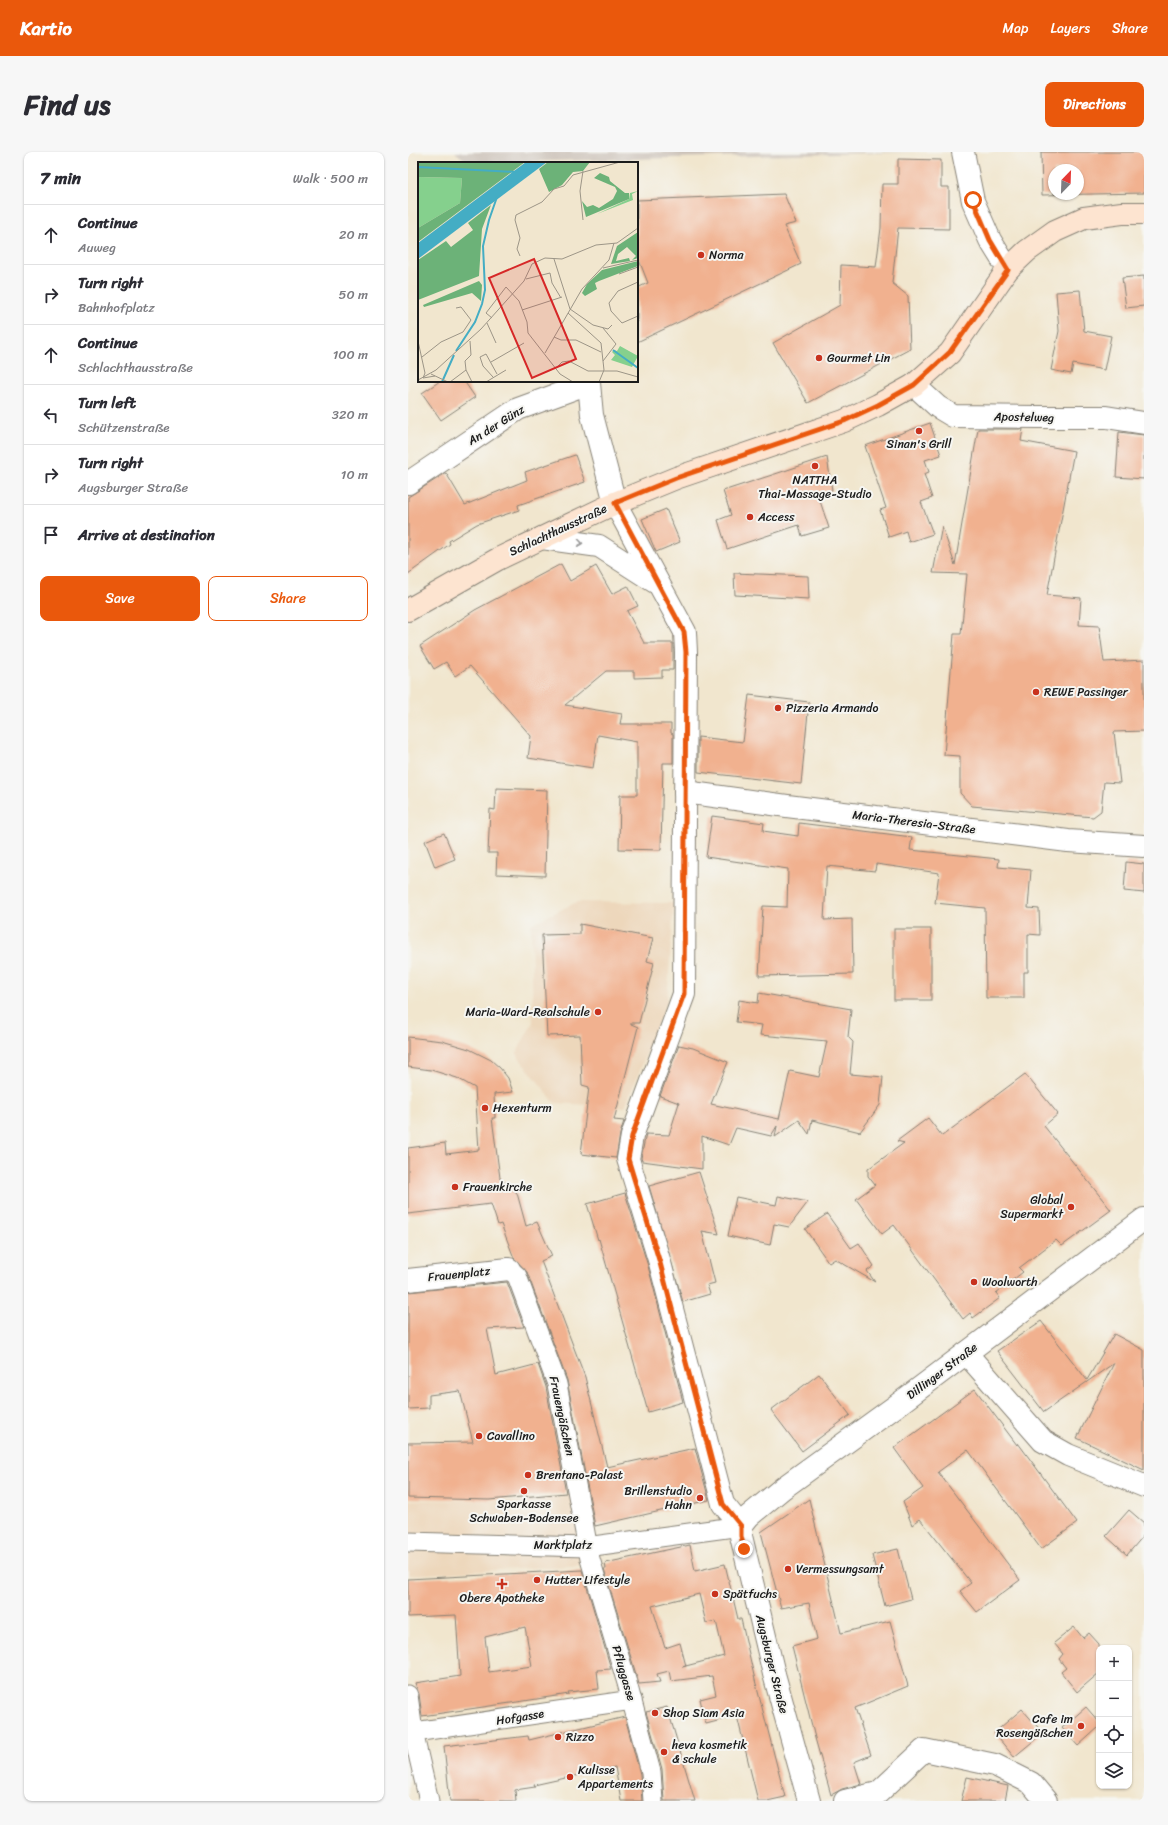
<!DOCTYPE html>
<meta charset="utf-8">
<style>
:root{--surface:#fff;--page:#f7f7f7;--text:#2b2b33;--muted:#7c7c81;--line:#e1e1e2;--accent:#ea580c}
body{margin:0;font-family:Sriracha,sans-serif;background:var(--page);color:var(--text)}
.controls{position:absolute;right:12px;bottom:12px;display:grid;overflow:hidden;border-radius:8px;box-shadow:0 1px 3px #0004}
.controls button{width:36px;height:36px;display:grid;place-items:center;padding:0;border:0;border-bottom:1px solid var(--line);background:var(--surface);color:var(--text);font:20px sans-serif}
.compass{position:absolute;left:640px;top:12px;width:36px;height:36px;border-radius:50%;background:var(--surface);box-shadow:0 1px 3px #0004;rotate:23deg}
.stop{position:absolute;width:12px;height:12px;margin:-9px;border:3px solid #ea580c;border-radius:50%;background:#fff}
.stop.end{background:#ea580c;border-color:#fff;box-shadow:0 1px 4px #0008}
.list{margin:0;padding:0;list-style:none}
h2{display:flex;justify-content:space-between;align-items:center;height:52px;margin:0;padding:0 16px;font-size:17px}
h2 small{font-size:13px;font-weight:400;color:var(--muted)}
.list li{display:grid;grid-template-columns:26px 1fr auto;gap:12px;align-items:center;box-sizing:border-box;height:60px;padding:0 16px;border-top:1px solid var(--line)}
.list b{display:block;font-size:15px;white-space:nowrap}
.list p{margin:0;font-size:13px;white-space:nowrap;color:var(--muted)}
.list em{font-size:13px;font-style:normal;color:var(--muted)}
.actions{display:flex;gap:8px;padding:12px 16px}
.actions a{flex:1;padding:9px 0;border:1px solid var(--accent);border-radius:8px;text-align:center;font-size:14px;color:var(--accent)}
.actions .main{background:var(--accent);color:#fff}
.icon{flex:none;width:22px;height:22px;fill:none;stroke:currentColor;stroke-width:2;stroke-linecap:round;stroke-linejoin:round}
.map{position:relative;flex:none;width:736px;height:1649px;overflow:hidden;border-radius:8px}
header{display:flex;align-items:center;gap:24px;box-sizing:border-box;height:56px;padding:0 20px;background:var(--accent);color:#fff}
header strong{font-size:19px}
nav{display:flex;gap:22px;margin-inline-start:auto;font-size:14px}
.intro{display:flex;align-items:center;justify-content:space-between;box-sizing:border-box;height:96px;padding:0 24px}
h1{margin:0;font-size:28px}
.button{padding:10px 18px;border-radius:8px;background:var(--accent);color:#fff;font-size:14px;font-weight:700}
main{display:flex;gap:24px;padding:0 24px}
aside{flex:1;background:var(--surface);border-radius:8px;box-shadow:0 1px 3px #0004}
.map>svg:first-child{display:block}
.built{fill:#edd7bb}
.industrial{fill:#ccc2b9}
.building{fill:#f1b18f;fill-rule:evenodd}
.lines{fill:none;stroke-linecap:round;stroke-linejoin:round}
.pedestrian-casing{stroke:#868175;stroke-width:21}
.minor-casing{stroke:#868175;stroke-width:24}
.tertiary-casing{stroke:#868175;stroke-width:24}
.secondary-casing{stroke:#868175;stroke-width:24}
.pedestrian{stroke:#fff;stroke-width:19}
.minor{stroke:#fff;stroke-width:22}
.tertiary{stroke:#fff;stroke-width:22}
.secondary{stroke:#fde4d0;stroke-width:22}
.oneway{stroke:#999}
.route{stroke:#ea580c;stroke-width:5}
.poi-dot{fill:#c8321e;stroke:#f6f6f2;stroke-width:1.5}
.labels{text-anchor:middle;dominant-baseline:central;stroke-width:4;stroke-linejoin:round;paint-order:stroke}
.poi-label{font-size:12px;fill:#1c1c1c;stroke:#f6f6f2;text-anchor:start}
.street-label{font-size:12px;fill:#1c1c1c;stroke:#f6f6f2}
.inset-river{fill:none;stroke:#44adc4;stroke-width:2}
.inset-road{fill:none;stroke:#9c9587;stroke-width:1}
.view{fill:#d62828;fill-opacity:0.15;stroke:#d62828;stroke-width:2}
.inset-edge{fill:none;stroke:#1c1c1c;stroke-width:2}
</style>
<header>
<strong>Kartio</strong>
<nav><a>Map</a><a>Layers</a><a>Share</a></nav>
</header>
<div class="intro"><h1>Find us</h1><a class="button">Directions</a></div>
<main>
<aside>
<h2>7 min<small>Walk · 500 m</small></h2>
<ul class="list">
<li><svg class="icon" aria-label="ahead" viewBox="0 0 24 24"><path d="M12 20V5M6 11l6-6 6 6"/></svg><div><b>Continue</b><p>Auweg</p></div><em>20 m</em></li>
<li><svg class="icon" aria-label="right" viewBox="0 0 24 24"><path d="M7 20v-9h11M14 6l5 5-5 5"/></svg><div><b>Turn right</b><p>Bahnhofplatz</p></div><em>50 m</em></li>
<li><svg class="icon" aria-label="ahead" viewBox="0 0 24 24"><path d="M12 20V5M6 11l6-6 6 6"/></svg><div><b>Continue</b><p>Schlachthausstraße</p></div><em>100 m</em></li>
<li><svg class="icon" aria-label="left" viewBox="0 0 24 24"><path d="M17 20v-9H6M10 6l-5 5 5 5"/></svg><div><b>Turn left</b><p>Schützenstraße</p></div><em>320 m</em></li>
<li><svg class="icon" aria-label="right" viewBox="0 0 24 24"><path d="M7 20v-9h11M14 6l5 5-5 5"/></svg><div><b>Turn right</b><p>Augsburger Straße</p></div><em>10 m</em></li>
<li><svg class="icon" aria-label="arrive" viewBox="0 0 24 24"><path d="M6 21V4h12l-3 4 3 4H6"/></svg><div><b>Arrive at destination</b></div></li>
</ul>
<div class="actions"><a class="main">Save</a><a>Share</a></div>
</aside>
<div class="map">
<svg width="736" height="1649" viewBox="0 0 736 1649">
<rect width="100%" height="100%" fill="#f6f6f2"/>
<filter id="ink" filterUnits="userSpaceOnUse"><feTurbulence type="fractalNoise" baseFrequency=".025" numOctaves="2"/><feDisplacementMap in="SourceGraphic" scale="8" xChannelSelector="R" yChannelSelector="G"/><feConvolveMatrix kernelMatrix="1 2 1 2 8 2 1 2 1" color-interpolation-filters="sRGB"/></filter>
<filter id="wash" filterUnits="userSpaceOnUse"><feTurbulence type="fractalNoise" baseFrequency=".012" numOctaves="4" result="noise"/><feDisplacementMap in="SourceGraphic" scale="16" xChannelSelector="R" yChannelSelector="G"/><feGaussianBlur stdDeviation="0.9" result="paint"/><feColorMatrix in="noise" values="0 0 0 0 0 0 0 0 0 0 0 0 0 0 0 0 0 1.4 0 .05"/><feComposite in="paint" operator="in"/></filter>
<g filter="url(#wash)">
<rect width="100%" height="100%" fill="#f1e6ce"/>
<g class="built">
<polygon points="169,750 266,751 259,850 217,955 147,951 108,902 125,870 123,772"/>
<polygon points="169,1343 182,1413 0,1423 0,1348 101,1349"/>
</g>
<polygon class="industrial" points="47,0 507,0 61,11"/>
<g id="blocks">
<g class="building">
<path d="M633,0H736V41L634,43ZM646,18H670V42H646Z"/>
<polygon points="490,7 533,8 533,35 541,35 541,77 490,76 484,131 500,144 502,197 400,251 365,191 432,153 433,113 468,115 473,76 474,32 490,32"/>
<polygon points="376,42 388,71 376,74 393,112 229,190 229,136 240,131 229,103 229,48"/>
<polygon points="736,124 736,154 718,156 714,126"/>
<polygon points="672,138 676,179 703,184 696,218 665,212 663,222 643,218 651,179 648,140"/>
<polygon points="32,229 56,229 67,245 33,268 14,241"/>
<polygon points="522,271 533,303 517,308 521,320 516,322 524,346 513,350 525,382 501,390 498,379 481,385 472,358 478,356 457,294"/>
<polygon points="570,277 615,277 613,289 666,299 639,443 673,446 671,473 691,474 696,510 736,508 736,579 706,580 712,631 696,630 693,659 685,665 564,654 552,641 552,604 536,603 546,482 553,482 559,422 525,421 534,374 547,413"/>
<polygon points="711,280 736,283 736,327 708,325"/>
<polygon points="167,303 177,330 110,353 111,358 69,372 41,389 42,392 0,422 0,345 38,321 57,353 119,328 117,320"/>
<polygon points="419,305 424,338 410,343 421,376 394,384 391,373 319,397 310,368 323,363 315,339"/>
<polygon points="258,357 272,390 248,400 234,367"/>
<polygon points="153,412 162,429 188,414 204,442 220,434 230,454 219,459 236,491 265,491 265,518 254,518 254,525 226,526 226,519 198,519 157,553 214,562 212,572 263,572 263,581 265,582 265,611 255,611 253,698 211,697 212,643 229,643 229,590 190,583 185,616 120,606 123,584 62,514 47,524 38,510 26,517 12,494 67,458"/>
<polygon points="326,421 400,424 401,447 327,443"/>
<polygon points="341,543 401,550 393,632 290,620 290,585 335,590"/>
<polygon points="88,636 139,638 137,724 88,722 89,701 80,701 82,657 87,658"/>
<polygon points="304,664 356,671 355,679 390,684 391,671 504,685 502,698 591,707 590,715 623,718 620,756 631,757 632,783 620,782 620,820 616,820 616,846 578,846 577,756 527,751 531,721 468,712 467,719 419,714 416,768 444,767 445,822 351,824 355,754 379,755 380,717 298,705"/>
<polygon points="36,681 47,707 27,715 17,689"/>
<polygon points="718,710 736,712 736,741 716,739"/>
<polygon points="172,772 245,786 239,809 246,811 231,871 223,871 223,872 230,875 206,968 216,969 212,982 208,1006 173,1002 181,935 174,933 172,883 139,884 134,783 172,782"/>
<rect x="486" y="777" width="37" height="71"/>
<polygon points="351,841 443,857 440,885 445,890 442,922 475,925 472,953 452,980 404,968 401,982 391,968 367,985 369,974 363,984 328,976 321,993 294,984 294,1017 234,1009 233,1006 238,982 261,983 271,951 252,944 271,893 285,896 320,910 303,952 371,967 382,919 411,925 419,889 352,883 354,873 328,870 331,848 350,851"/>
<polygon points="0,885 34,889 61,897 83,908 92,916 100,926 105,940 86,942 87,966 84,966 92,1026 109,1041 118,1074 129,1070 144,1104 133,1109 177,1225 199,1315 287,1296 301,1348 187,1374 159,1228 119,1120 106,1106 93,1072 90,1073 83,1052 0,1062 0,996 37,991 38,1002 71,998 67,936 49,926 23,918 0,915"/>
<polygon points="617,922 650,962 636,974 703,1058 654,1094 648,1088 611,1116 615,1120 588,1141 592,1146 565,1166 562,1161 555,1167 486,1073 474,1082 448,1047 467,1033 460,1024 460,1017 496,991 489,989 520,966 534,984"/>
<polygon points="291,1020 311,1082 294,1079 307,1131 299,1133 302,1142 275,1150 241,1034"/>
<polygon points="217,1041 240,1114 275,1250 240,1260 191,1087 190,1088 179,1052"/>
<polygon points="370,1044 400,1050 381,1075 366,1072 362,1093 320,1084 328,1045 368,1053"/>
<polygon points="419,1062 443,1096 451,1091 466,1114 459,1119 467,1130 427,1107 421,1111 397,1077"/>
<polygon points="99,1130 116,1175 79,1177 88,1223 130,1212 138,1235 158,1341 81,1348 0,1346 0,1291 65,1290 52,1239 21,1243 21,1256 0,1257 0,1140"/>
<polygon points="633,1169 679,1228 706,1182 736,1198 736,1318 669,1286 706,1211 636,1260 589,1199"/>
<polygon points="411,1222 442,1263 394,1299 363,1258"/>
<polygon points="567,1237 609,1293 610,1291 669,1371 633,1397 560,1298 530,1320 612,1428 569,1460 552,1439 563,1431 512,1367 504,1373 495,1350 515,1336 486,1296"/>
<polygon points="401,1347 433,1481 482,1469 500,1534 447,1556 463,1603 446,1610 453,1632 434,1637 423,1643 407,1586 384,1494 409,1487 401,1451 373,1456 353,1380"/>
<polygon points="721,1358 736,1371 736,1383 719,1403 698,1384"/>
<path d="M282,1393L287,1419L317,1412L330,1467H333L347,1528L377,1645L359,1649H350L329,1564L298,1572L292,1547L308,1543L304,1524L263,1529L261,1519L249,1522L252,1530L231,1532L196,1417H198L197,1411ZM291,1442L298,1471L308,1469L316,1504L274,1515L278,1514L272,1491L257,1496L244,1454Z"/>
<polygon points="490,1397 503,1447 477,1454 464,1403"/>
<path d="M174,1418L203,1517L189,1518L191,1537L160,1540L161,1542L116,1549L14,1564L11,1542L7,1531L52,1524L48,1463L0,1465V1427ZM117,1475L124,1514L81,1520L77,1485Z"/>
<polygon points="666,1475 675,1486 681,1481 691,1492 691,1521 669,1540 653,1520 658,1516 651,1507 655,1502 646,1491"/>
<polygon points="259,1555 287,1649 256,1649 254,1617 238,1560"/>
<polygon points="678,1555 691,1570 691,1575 670,1594 654,1576"/>
<polygon points="614,1557 635,1581 606,1605 586,1581"/>
<polygon points="217,1565 232,1622 234,1649 213,1649 207,1615 126,1633 127,1635 107,1638 108,1649 42,1649 36,1594 120,1584 121,1588"/>
<polygon points="559,1625 600,1634 597,1649 553,1649"/>
</g>
</g>
</g>
<g filter="url(#ink)">
<use href="#blocks" fill-opacity="0" stroke="#868175" stroke-width="1"/>
<g class="lines">
<g class="pedestrian-casing">
<g id="pedestrian">
<polyline points="101,1117 109,1124 149,1232 182,1407 219,1531 243,1620 245,1649"/>
<polyline points="0,1390 178,1395 333,1374"/>
<polyline points="0,1543 5,1580 21,1649"/>
<polyline points="0,1581 224,1548"/>
</g>
</g>
<g class="minor-casing">
<g id="minor">
<polyline points="555,0 565,49 582,88 600,117"/>
<polyline points="506,233 530,255 545,264 630,265 698,265 736,271"/>
<polyline points="0,331 110,257 181,231 184,263 207,351 277,480 278,500 276,842 224,984 220,1007 252,1111 315,1352 333,1374"/>
<polyline points="134,386 191,394 247,430"/>
<polyline points="277,640 379,654 660,689 736,694"/>
<polyline points="0,1128 101,1117"/>
<polyline points="558,1201 635,1289 660,1303 736,1334"/>
<polyline points="437,1649 470,1641 516,1598 587,1613 623,1631 638,1649"/>
</g>
</g>
<g class="tertiary-casing">
<polyline id="tertiary" points="401,1649 366,1522 333,1384 333,1374 341,1364 375,1336 488,1254 736,1067"/>
</g>
<g class="secondary-casing">
<polyline id="secondary" points="0,458 90,407 207,351 268,326 436,269 470,253 506,233 542,201 600,117 619,99 647,79 676,66 714,61 736,61"/>
</g>
<use href="#pedestrian" class="pedestrian"/>
<use href="#minor" class="minor"/>
<use href="#tertiary" class="tertiary"/>
<use href="#secondary" class="secondary"/>
</g>
<defs><path id="oneway-chevron" d="M-2-3.5L2.5 0L-2 3.5" fill="none" stroke-width="1.6" stroke-linecap="round" stroke-linejoin="round"/></defs>
<use class="oneway" href="#oneway-chevron" transform="translate(172 391) rotate(8)"/>
</g>
<g class="lines" filter="url(#ink)">
<polyline class="route" points="336,1397 333,1384 333,1374 315,1352 252,1111 220,1007 224,984 276,842 278,500 276,480 207,351 268,326 436,269 470,253 506,233 542,200 600,118 582,88 565,48"/>
</g>
<g class="poi-dot">
<circle cx="293" cy="103" r="4"/>
<circle cx="411" cy="206" r="4"/>
<circle cx="511" cy="279" r="4"/>
<circle cx="407" cy="314" r="4"/>
<circle cx="342" cy="365" r="4"/>
<circle cx="628" cy="540" r="4"/>
<circle cx="370" cy="556" r="4"/>
<circle cx="190" cy="860" r="4"/>
<circle cx="77" cy="956" r="4"/>
<circle cx="47" cy="1035" r="4"/>
<circle cx="663" cy="1055" r="4"/>
<circle cx="566" cy="1130" r="4"/>
<circle cx="71" cy="1284" r="4"/>
<circle cx="120" cy="1323" r="4"/>
<circle cx="116" cy="1339" r="4"/>
<circle cx="292" cy="1346" r="4"/>
<circle cx="380" cy="1417" r="4"/>
<circle cx="129" cy="1428" r="4"/>
<path d="M92 1426h4v4h4v4h-4v4h-4v-4h-4v-4h4z"/>
<circle cx="307" cy="1442" r="4"/>
<circle cx="247" cy="1561" r="4"/>
<circle cx="673" cy="1574" r="4"/>
<circle cx="150" cy="1585" r="4"/>
<circle cx="256" cy="1600" r="4"/>
<circle cx="162" cy="1625" r="4"/>
</g>
<g class="labels">
<g class="poi-label">
<text x="301" y="103">Norma</text>
<text x="419" y="206">Gourmet Lin</text>
<text x="511" y="292" text-anchor="middle">Sinan's Grill</text>
<text x="407" y="328" text-anchor="middle">NATTHA<tspan x="407" dy="14">Thai-Massage-Studio</tspan></text>
<text x="350" y="365">Access</text>
<text x="636" y="540">REWE Passinger</text>
<text x="378" y="556">Pizzeria Armando</text>
<text x="182" y="860" text-anchor="end">Maria-Ward-Realschule</text>
<text x="85" y="956">Hexenturm</text>
<text x="55" y="1035">Frauenkirche</text>
<text x="655" y="1048" text-anchor="end">Global<tspan x="655" dy="14">Supermarkt</tspan></text>
<text x="574" y="1130">Woolworth</text>
<text x="79" y="1284">Cavallino</text>
<text x="128" y="1323">Brentano-Palast</text>
<text x="284" y="1339" text-anchor="end">Brillenstudio<tspan x="284" dy="14">Hahn</tspan></text>
<text x="116" y="1352" text-anchor="middle">Sparkasse<tspan x="116" dy="14">Schwaben-Bodensee</tspan></text>
<text x="388" y="1417">Vermessungsamt</text>
<text x="137" y="1428">Hutter Lifestyle</text>
<text x="315" y="1442">Spätfuchs</text>
<text x="94" y="1446" text-anchor="middle">Obere Apotheke</text>
<text x="255" y="1561">Shop Siam Asia</text>
<text x="665" y="1567" text-anchor="end">Cafe im<tspan x="665" dy="14">Rosengäßchen</tspan></text>
<text x="158" y="1585">Rizzo</text>
<text x="264" y="1593">heva kosmetik<tspan x="264" dy="14">&amp; schule</tspan></text>
<text x="170" y="1618">Kulisse<tspan x="170" dy="14">Appartements</tspan></text>
</g>
<g class="street-label">
<text transform="translate(616 265) rotate(1)">Apostelweg</text>
<text transform="translate(88 273) rotate(-32)">An der Günz</text>
<text transform="translate(150 378) rotate(-25)">Schlachthausstraße</text>
<text transform="translate(506 670) rotate(7)">Maria-Theresia-Straße</text>
<text transform="translate(51 1122) rotate(-6)">Frauenplatz</text>
<text transform="translate(534 1219) rotate(-37)">Dillinger Straße</text>
<text transform="translate(154 1264) rotate(78)">Frauengäßchen</text>
<text x="155" y="1393">Marktplatz</text>
<text transform="translate(364 1512) rotate(76)">Augsburger Straße</text>
<text transform="translate(216 1521) rotate(74)">Pfluggasse</text>
<text transform="translate(112 1565) rotate(-9)">Hofgasse</text>
</g>
</g>
<g transform="translate(10 10)">
<rect width="220" height="220" fill="#f1e6ce"/>
<path d="M0,15L44,16L42,41L0,66ZM220,29L214,32L215,38L179,52L211,37L212,31ZM202,184L220,194L214,205L193,198L197,193L194,190L196,188L199,189Z" fill="#85d08d"/>
<path d="M0,0H107L0,80V66L42,41L44,16L0,15ZM130,0H172L165,9L155,10L144,23L131,30L121,7ZM182,11L191,15L192,19L207,31H211V37L168,55L164,39L169,45L175,43L181,46L195,37L199,29L197,25L176,16ZM73,43L64,67L61,114L0,138V98L28,79L33,85L55,68L50,61ZM220,70V96L214,98L218,94L209,85L200,92L198,99L211,96L212,99L193,102L199,84ZM220,99V104L181,119L177,121L179,127L167,134L164,131L169,122L184,108ZM61,119L64,123L63,139L54,131L6,145L5,143Z" fill="#6cb278"/>
<path d="M108,0H129L0,97V81Z" fill="#44adc4"/>
<path class="inset-river" d="M0,5L99,10M195,188L220,206M38,189L57,160L64,142L67,128L65,84L71,58L79,35M24,220L36,193"/>
<path class="inset-road" d="M165,9L162,29L165,58M102,94L99,87L102,76L97,58L98,53L124,40L136,27L146,24L155,13L202,0M136,97L152,147M185,106L220,98M201,112L220,105M108,117L132,111L134,121L143,136M220,120L200,129L191,141L193,149L204,161L220,154M152,147L175,163L190,167L194,163M104,148L144,135M150,151L183,181L186,208L181,220M74,156L68,151L88,125L101,139L109,160L110,171L142,212L155,220M69,161L78,181M185,166L198,182L185,199M136,175L143,178H158L183,190M0,179L7,211L5,216M127,191L164,127L191,98L196,81M4,195L23,180L45,170L53,158L43,145L38,146M73,200L106,181M138,206L144,200L151,199L170,209H199L220,215M48,208L54,220M13,212L30,220M75,215L65,204L62,195L68,192L79,212M5,216L17,214M0,218L18,208L63,167L106,119L114,102L127,96L144,97L178,83L199,81L220,66M32,220L48,208L47,199L53,193L52,179M68,220L88,208"/>
<path class="view" d="M116,97L158,197L114,216L71,116Z"/>
<rect width="220" height="220" class="inset-edge"/>
</g>
</svg>
<div class="controls">
<button>+</button>
<button>−</button>
<button><svg class="icon" aria-label="locate" viewBox="0 0 24 24"><circle cx="12" cy="12" r="6"/><path d="M12 2v4M12 18v4M2 12h4M18 12h4"/></svg></button>
<button><svg class="icon" aria-label="layers" viewBox="0 0 24 24"><path d="M12 4l9 5-9 5-9-5zM3 14l9 5 9-5"/></svg></button>
</div>
<svg class="compass" viewBox="-18 -18 36 36"><path d="M0-13l5 13h-10z" fill="#e53935"/><path d="M0 13l5-13h-10z" fill="#7c7c81"/></svg>
<div class="stop" style="left:565px;top:48px"></div>
<div class="stop end" style="left:336px;top:1397px"></div>
</div>
</main>
